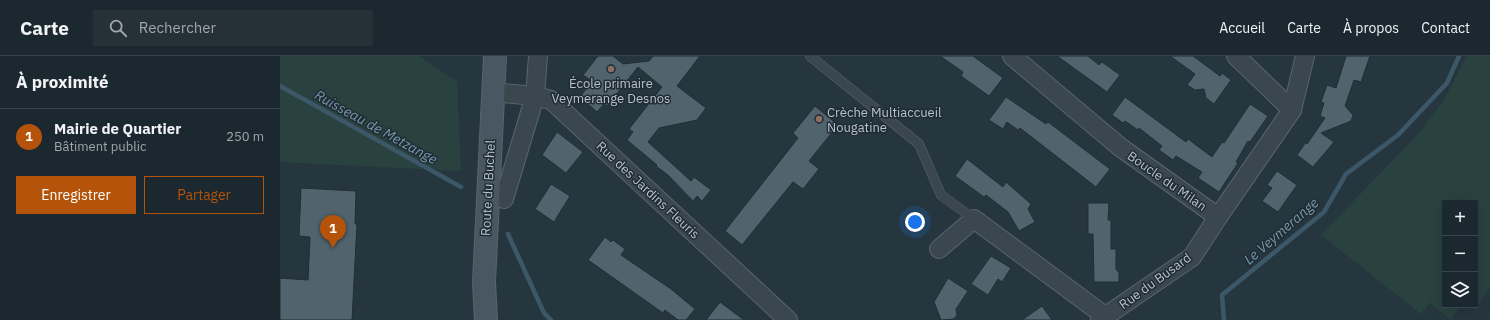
<!DOCTYPE html>
<html lang="fr">
<meta charset="utf-8">
<style>
:root{--surface:#1c282f;--page:#253037;--text:#f1f3f6;--muted:#a0a6aa;--line:#3a444b;--accent:#b45309}
body{margin:0;font-family:"IBM Plex Sans",sans-serif;background:var(--page);color:var(--text)}
.controls{position:absolute;right:12px;bottom:12px;display:grid;overflow:hidden;border-radius:0px;box-shadow:0 4px 16px #0002}
.controls button{width:36px;height:36px;display:grid;place-items:center;padding:0;border:0;border-bottom:1px solid var(--line);background:var(--surface);color:var(--text);font:20px sans-serif}
.you{position:absolute;left:635px;top:166px;width:14px;height:14px;margin:-10px;border:3px solid #fff;border-radius:50%;background:#1a73e8;box-shadow:0 0 0 6px #1a73e833}
.badge{display:grid;place-items:center;width:26px;height:26px;border-radius:50%;background:var(--accent);color:#fff;font-size:13px;font-weight:700}
.pin{position:absolute;translate:-50% -33px;filter:drop-shadow(0 1px 2px #0008)}
.pin::after{content:'';position:absolute;top:21px;width:14px;height:12px;background:inherit;clip-path:polygon(0 0,100% 0,50% 100%)}
.list{margin:0;padding:0;list-style:none}
h2{display:flex;justify-content:space-between;align-items:center;height:52px;margin:0;padding:0 16px;font-size:17px}
h2 small{font-size:13px;font-weight:400;color:var(--muted)}
.list li{display:grid;grid-template-columns:26px 1fr auto;gap:12px;align-items:center;box-sizing:border-box;height:56px;padding:0 16px;border-top:1px solid var(--line)}
.list b{display:block;font-size:15px;white-space:nowrap}
.list p{margin:0;font-size:13px;white-space:nowrap;color:var(--muted)}
.list em{font-size:13px;font-style:normal;color:var(--muted)}
.actions{display:flex;gap:8px;padding:12px 16px}
.actions a{flex:1;padding:9px 0;border:1px solid var(--accent);border-radius:0px;text-align:center;font-size:14px;color:var(--accent)}
.actions .main{background:var(--accent);color:#fff}
.icon{flex:none;width:22px;height:22px;fill:none;stroke:currentColor;stroke-width:2;stroke-linecap:round;stroke-linejoin:round}
.map{position:relative;flex:none;width:1210px;height:264px;overflow:hidden}
header{display:flex;align-items:center;gap:24px;box-sizing:border-box;height:56px;padding:0 20px;background:var(--surface);border-bottom:1px solid var(--line)}
header strong{font-size:19px}
nav{display:flex;gap:22px;margin-inline-start:auto;font-size:14px}
.search{width:280px;height:36px;background:var(--page);display:flex;align-items:center;gap:10px;box-sizing:border-box;padding:0 14px;border-radius:0px;color:var(--muted);font-size:15px}
main{display:flex}
aside{flex:1;background:var(--surface)}
.map>svg:first-child{display:block}
.green{fill:#29423f}
.lines{fill:none;stroke-linecap:round;stroke-linejoin:round}
.stream{stroke:#3c5767;stroke-width:4.5}
.building{fill:#51636c;stroke:#212e36}
.service-casing{stroke:#58656d;stroke-width:10}
.minor-casing{stroke:#58656d;stroke-width:20}
.secondary-casing{stroke:#58656d;stroke-width:24}
.service{stroke:#3a474f;stroke-width:9}
.minor{stroke:#3a474f;stroke-width:18}
.secondary{stroke:#485762;stroke-width:22}
.education-dot{fill:#8d6e63;stroke:#1f2c34;stroke-width:1.5}
.labels{text-anchor:middle;dominant-baseline:central;stroke-width:3;stroke-linejoin:round;paint-order:stroke}
.poi-label{font-size:13px;fill:#b7c2ca;stroke:#1f2c34}
.street-label{font-size:13px;fill:#b7c2ca;stroke:#1f2c34}
.water-label{font-size:14px;font-style:italic;fill:#7898ab;stroke:#1f2c34}
</style>
<header>
<strong>Carte</strong>
<div class="search"><svg class="icon" aria-label="search" viewBox="0 0 24 24"><circle cx="10" cy="10" r="6"/><path d="M15 15l6 6"/></svg>Rechercher</div>
<nav><a>Accueil</a><a>Carte</a><a>À propos</a><a>Contact</a></nav>
</header>
<main>
<aside>
<h2>À proximité<small></small></h2>
<ul class="list">
<li><span class="badge">1</span><div><b>Mairie de Quartier</b><p>Bâtiment public</p></div><em>250 m</em></li>
</ul>
<div class="actions"><a class="main">Enregistrer</a><a>Partager</a></div>
</aside>
<div class="map">
<svg width="1210" height="264" viewBox="0 0 1210 264">
<rect width="100%" height="100%" fill="#26363f"/>
<g class="green">
<polygon points="0,0 139,0 177,26 181,115 0,106"/>
<polygon points="1187,0 1210,0 1210,231 1197,250 1195,249 1195,147 1165,147 1165,249 1181,249 1171,264 1150,247 1141,258 1041,179 1138,78 1163,45"/>
</g>
<g class="lines">
<g class="stream">
<polyline points="0,30 181,131"/>
<polyline points="228,178 264,257 271,264"/>
<polyline points="944,264 942,239 1044,156 1066,118 1118,79 1167,27 1179,0"/>
</g>
</g>
<g class="building">
<polygon points="318,0 333,0 343,8 369,5 373,0 420,0 397,30 426,52 417,64 379,72 368,86 411,125 414,121 431,134 422,145 417,140 413,145 388,119 376,110 377,109 347,84 353,76 349,73 382,31 358,11 327,50 324,48 317,56 300,41 312,25 303,19"/>
<polygon points="660,0 693,0 723,22 709,40 681,20 683,16"/>
<polygon points="777,0 808,0 819,9 822,6 840,19 827,36"/>
<polygon points="890,0 913,0 940,20 942,17 951,24 934,48 926,42 924,33 915,34 907,29 915,18"/>
<polygon points="1066,0 1090,0 1081,26 1074,24 1065,50 1073,59 1071,65 1041,77 1054,86 1033,111 1017,99 1026,86 1027,88 1045,62 1040,60 1044,47 1041,46 1047,29 1056,32"/>
<polygon points="726,41 766,68 768,66 830,113 816,131 740,72 738,74 727,66 723,73 709,64"/>
<polygon points="845,41 906,86 908,83 932,101 942,86 944,87 970,48 988,60 970,86 968,85 956,106 958,107 939,136 918,122 922,116 896,100 893,104 879,94 882,90 859,72 858,74 845,65 843,67 832,59"/>
<polygon points="535,50 558,69 529,105 539,113 523,133 513,126 462,189 445,175 518,82 513,77"/>
<polygon points="277,76 303,96 286,117 262,99"/>
<polygon points="687,103 723,131 726,126 751,148 748,153 755,166 739,175 728,156 706,139 704,141 675,120"/>
<polygon points="997,115 1017,129 998,156 982,145 992,132 987,129"/>
<polygon points="271,128 290,140 274,166 255,153"/>
<polygon points="21,132 76,135 75,168 77,168 72,264 0,264 0,222 28,224 30,181 19,180"/>
<polygon points="808,147 829,147 828,164 831,164 831,193 836,193 836,213 839,217 839,226 814,226 813,178 808,178"/>
<polygon points="325,181 331,186 333,184 345,193 341,199 391,233 415,253 406,264 398,264 385,254 383,257 308,204"/>
<polygon points="711,200 731,212 722,226 718,223 708,239 691,228"/>
<polygon points="668,222 688,235 676,253 677,259 674,263 661,264 654,246"/>
<polygon points="440,246 464,264 426,264"/>
<polygon points="762,250 772,264 742,264"/>
</g>
<g class="lines">
<g class="service-casing">
<polyline id="service" points="530,0 639,88 661,139 694,163"/>
</g>
<g class="minor-casing">
<g id="minor">
<polyline points="732,0 840,91 938,161 1012,54 1025,0"/>
<polyline points="956,0 1012,54"/>
<polyline points="212,36 255,40 271,44 508,264"/>
<polyline points="224,143 255,40 258,0"/>
<polyline points="659,193 694,163 825,260"/>
<polyline points="820,264 912,201 938,161"/>
</g>
</g>
<g class="secondary-casing">
<polyline id="secondary" points="206,264 204,226 215,0"/>
</g>
<use href="#service" class="service"/>
<use href="#minor" class="minor"/>
<use href="#secondary" class="secondary"/>
</g>
<g class="education-dot">
<circle cx="331" cy="13" r="4"/>
<circle cx="539" cy="63" r="4"/>
</g>
<g class="labels">
<g class="poi-label">
<text x="331" y="27">École primaire<tspan x="331" dy="15">Veymerange Desnos</tspan></text>
<text x="547" y="56" text-anchor="start">Crèche Multiaccueil<tspan x="547" dy="15">Nougatine</tspan></text>
</g>
<g class="street-label">
<text transform="translate(887 125) rotate(35)">Boucle du Milan</text>
<text transform="translate(208 132) rotate(-87)">Route du Buchel</text>
<text transform="translate(368 134) rotate(43)">Rue des Jardins Fleuris</text>
<text transform="translate(875 225) rotate(-36)">Rue du Busard</text>
</g>
<g class="water-label">
<text transform="translate(96 71) rotate(29)">Ruisseau de Metzange</text>
<text transform="translate(1001 175) rotate(-41)">Le Veymerange</text>
</g>
</g>
</svg>
<div class="controls">
<button>+</button>
<button>−</button>
<button><svg class="icon" aria-label="layers" viewBox="0 0 24 24"><path d="M12 4l9 5-9 5-9-5zM3 14l9 5 9-5"/></svg></button>
</div>
<div class="you"></div>
<div class="pin badge" style="left:53px;top:192px">1</div>
</div>
</main>
